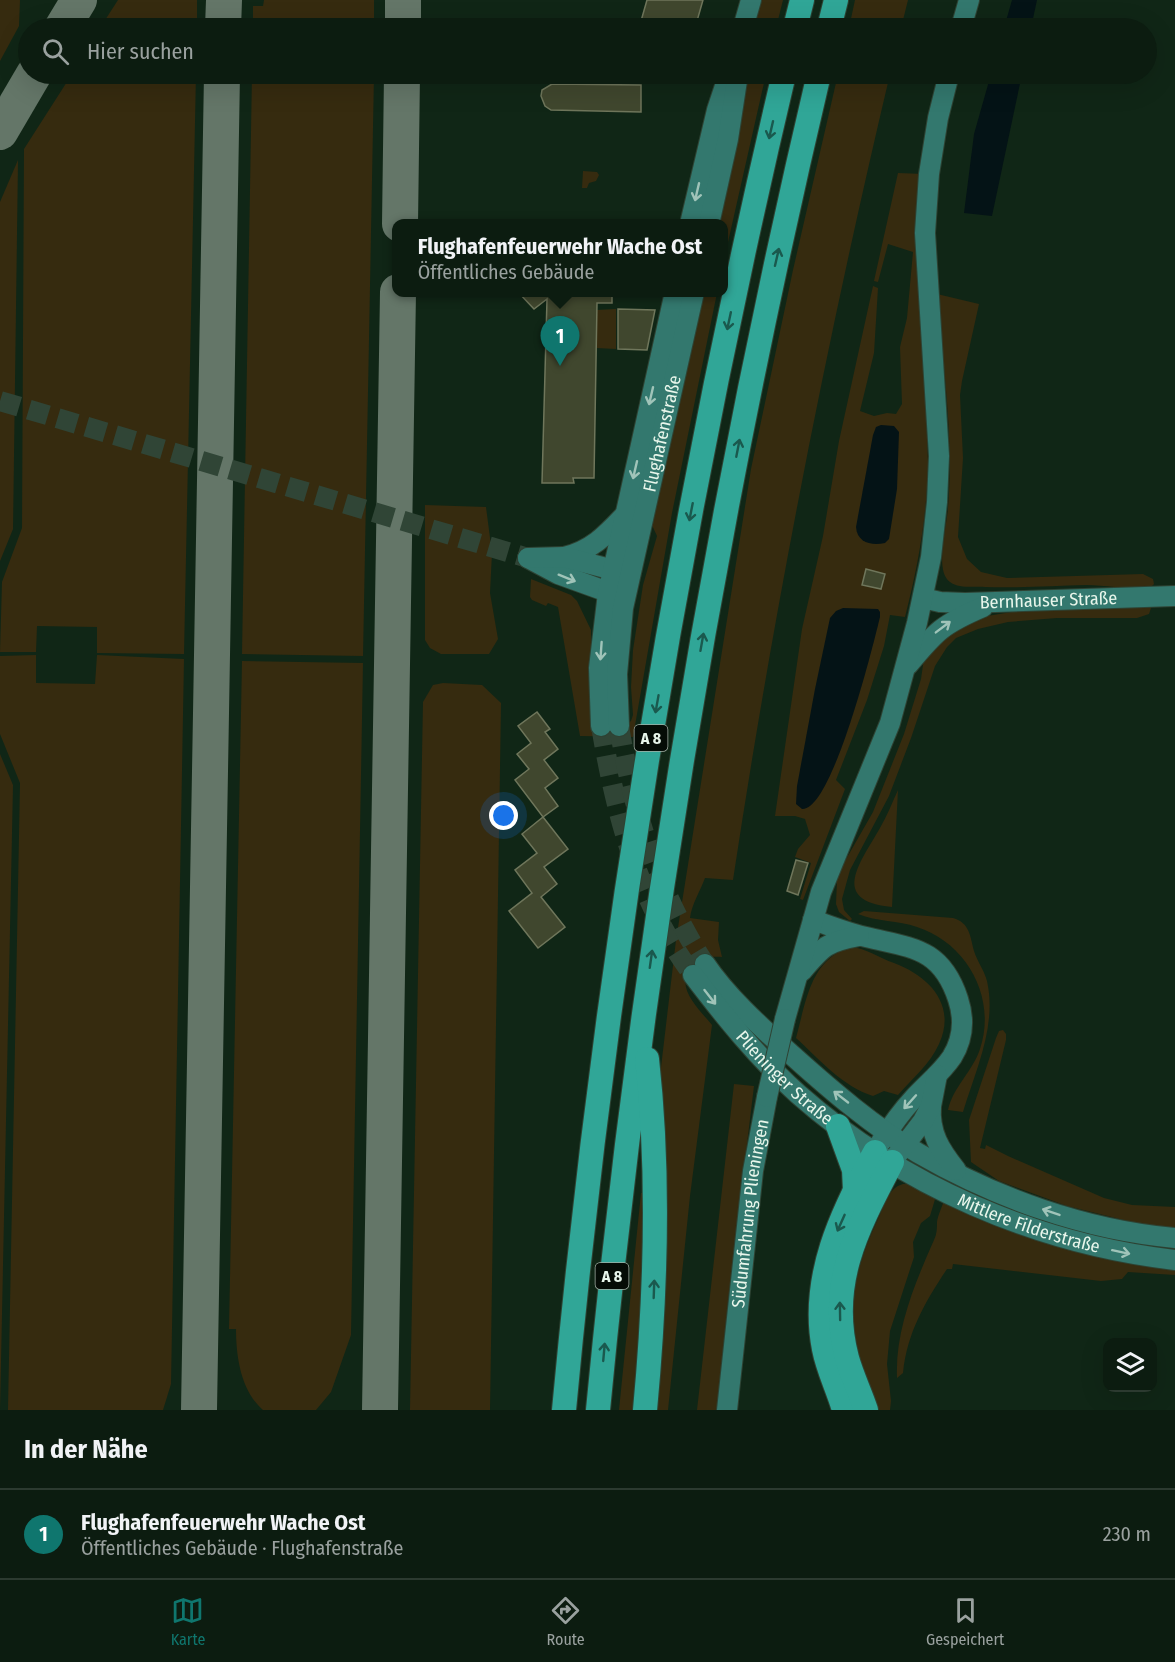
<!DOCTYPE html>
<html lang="de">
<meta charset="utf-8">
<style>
:root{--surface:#0c1c10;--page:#1a291e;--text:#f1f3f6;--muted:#9aa19f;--line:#2c3a30;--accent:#0f766e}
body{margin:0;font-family:"Fira Sans Condensed",sans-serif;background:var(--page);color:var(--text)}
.controls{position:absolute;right:18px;bottom:18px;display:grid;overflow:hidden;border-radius:12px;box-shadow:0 6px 24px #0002}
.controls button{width:54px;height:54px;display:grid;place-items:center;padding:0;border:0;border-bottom:2px solid var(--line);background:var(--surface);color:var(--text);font:30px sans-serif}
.you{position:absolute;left:504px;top:816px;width:21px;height:21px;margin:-15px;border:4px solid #fff;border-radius:50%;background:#1a73e8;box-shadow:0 0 0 9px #1a73e833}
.badge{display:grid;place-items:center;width:39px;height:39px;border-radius:50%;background:var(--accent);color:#fff;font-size:20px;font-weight:700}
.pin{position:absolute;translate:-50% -50px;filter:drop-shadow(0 2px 3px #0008)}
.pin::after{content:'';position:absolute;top:32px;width:21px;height:18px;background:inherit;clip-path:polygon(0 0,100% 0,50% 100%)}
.popup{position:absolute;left:392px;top:219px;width:336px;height:78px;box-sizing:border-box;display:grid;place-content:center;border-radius:12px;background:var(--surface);filter:drop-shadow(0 2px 4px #0005);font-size:20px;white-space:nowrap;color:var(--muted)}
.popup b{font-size:22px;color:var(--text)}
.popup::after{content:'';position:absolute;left:50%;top:100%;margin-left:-12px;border:12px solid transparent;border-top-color:var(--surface)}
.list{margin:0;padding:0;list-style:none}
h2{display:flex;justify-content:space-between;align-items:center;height:78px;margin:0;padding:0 24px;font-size:26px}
h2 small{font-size:20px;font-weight:400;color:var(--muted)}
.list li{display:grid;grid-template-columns:39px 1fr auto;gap:18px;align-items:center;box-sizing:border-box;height:90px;padding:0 24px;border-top:2px solid var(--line)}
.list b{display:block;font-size:22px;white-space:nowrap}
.list p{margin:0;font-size:20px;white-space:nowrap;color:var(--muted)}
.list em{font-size:20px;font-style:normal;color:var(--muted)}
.icon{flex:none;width:33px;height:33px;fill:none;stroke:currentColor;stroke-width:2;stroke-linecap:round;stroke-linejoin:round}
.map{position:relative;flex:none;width:1175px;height:1410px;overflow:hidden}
.search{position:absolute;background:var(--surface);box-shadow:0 6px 24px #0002;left:18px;right:18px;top:18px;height:66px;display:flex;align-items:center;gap:15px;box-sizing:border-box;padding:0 21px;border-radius:33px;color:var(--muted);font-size:22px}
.sheet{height:168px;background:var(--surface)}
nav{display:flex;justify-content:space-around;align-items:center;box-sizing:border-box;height:84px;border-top:2px solid var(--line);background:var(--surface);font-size:16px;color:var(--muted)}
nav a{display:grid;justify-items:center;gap:3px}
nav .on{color:var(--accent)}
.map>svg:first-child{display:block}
.green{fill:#362b0f}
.water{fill:#041316}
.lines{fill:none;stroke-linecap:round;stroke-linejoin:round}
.taxiway{stroke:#647668;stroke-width:36}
.building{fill:#40472e;stroke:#6f765b;stroke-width:1.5}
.secondary-tunnel{stroke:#304536;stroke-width:20;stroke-dasharray:20 10;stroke-linecap:butt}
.secondary-casing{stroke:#2e4334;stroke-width:22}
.motorway-casing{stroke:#2e4334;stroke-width:26}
.secondary{stroke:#33786e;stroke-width:20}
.motorway{stroke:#30a697;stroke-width:24}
.secondary-bridge-casing{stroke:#2e4334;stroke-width:22;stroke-linecap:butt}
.secondary-bridge{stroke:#33786e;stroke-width:20}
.oneway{stroke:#1a594e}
.oneway2{stroke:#a0c4b9}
.labels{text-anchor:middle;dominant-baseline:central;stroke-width:4.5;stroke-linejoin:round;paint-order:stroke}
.shield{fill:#050c06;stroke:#a4b0a6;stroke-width:1.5}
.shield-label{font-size:16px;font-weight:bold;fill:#e8f6eb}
.street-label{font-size:18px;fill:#e8f6eb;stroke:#050c06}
</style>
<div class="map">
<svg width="1175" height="1410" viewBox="0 0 1175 1410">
<rect width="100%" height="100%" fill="#102616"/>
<g class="green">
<polygon points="0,0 20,0 19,26 0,61"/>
<polygon points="118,0 197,0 197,28 100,28"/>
<polygon points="264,0 374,0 374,28 253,28 253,6 263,6"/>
<polygon points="760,0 783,0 776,28 753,28"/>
<polygon points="855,0 908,0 901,28 849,28"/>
<polygon points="72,74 196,74 184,654 97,653 97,627 37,626 36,652 0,652 2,582 22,528 24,149"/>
<polygon points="252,74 374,74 363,656 242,654"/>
<polygon points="745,74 766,74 724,260 724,224 717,224"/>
<path d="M838,74H890C827,340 774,609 733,880L705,878C700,892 692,903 690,918L719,922L718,940L722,957C711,956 703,958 695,965C671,984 698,1008 712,1025L690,1196L668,1410H653L660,1076L676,940L751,469L793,270Z"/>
<polygon points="18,160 13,529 0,561 0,202"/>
<polygon points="583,171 597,172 599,175 596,181 589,183 587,188 582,188"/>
<path d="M898,173L924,174L922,301L928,464C927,516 918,567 905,617L890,615L884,646L867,700L836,780L845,789L803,900L800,899L811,863L795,857L798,849L810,835L805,819L795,816H775L802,629L823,536L839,441L873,286L878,288L874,353L860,411L874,416L887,413L896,414L902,404L900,347L907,318L913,252L888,244L878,282L874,281Z"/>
<polygon points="701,293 717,293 672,513 633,737 580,736 558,607 548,603 546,606 532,600 530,597 531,579 571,595 577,601 591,630 591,721 624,726 631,721 633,715 631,687 633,650 643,585 657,536 651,523 675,424"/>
<path d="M937,294L979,304L962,381L960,395L963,458L958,537L967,559L981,572L1007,578L1143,574L1153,579L1154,584L1149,589C1128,590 1107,585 1086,585C1052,586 1019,588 985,587C975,586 959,589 950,582C934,571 947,526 948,508C954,436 943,366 937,294Z"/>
<polygon points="616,309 616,349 596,348 597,310"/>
<polygon points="425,505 486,507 492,553 490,593 498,639 489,654 441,654 430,648 425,640"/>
<polygon points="1148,605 1151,608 1149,614 1137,618 1057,618 1008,622 978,629 956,638 947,647 935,666 911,738 889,796 850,870 842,899 844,910 852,919 850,921 839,912 836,904 837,880 841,868 873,812 904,734 921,679 924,658 939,637 981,617 1018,611 1054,608"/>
<polygon points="36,655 36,683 95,684 97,655 184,659 171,1384 163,1410 8,1410 20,783 0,734 0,656"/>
<path d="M242,661L363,663L351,1335L331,1392L316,1410H263C241,1391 236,1357 236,1329H229Z"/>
<polygon points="443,683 482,685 501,703 490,1410 410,1410 423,702 433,685"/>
<polygon points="0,754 13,785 0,1410"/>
<path d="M898,790L892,907C829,901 860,863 880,828C887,816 892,803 898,790Z"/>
<path d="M864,911L953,918C970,923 970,936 974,951C977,961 984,970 987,981C997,1026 976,1069 963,1112L948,1110C953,1087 973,1071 980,1049C997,998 967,943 917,927C898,920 877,922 858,914Z"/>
<path d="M851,947C866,948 879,958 894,963C929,976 957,1005 939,1044C930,1064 912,1079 898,1095L884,1091L873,1096C843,1087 818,1058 796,1038C806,1002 810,959 851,947Z"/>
<polygon points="1003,1030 1006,1034 1006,1040 980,1148 985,1149 986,1145 1008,1156 1104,1198 1132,1205 1175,1207 1175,1228 1140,1224 1067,1206 999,1181 971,1162 969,1120 996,1038 999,1031"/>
<polygon points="734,1084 754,1086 728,1301 717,1410 697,1410"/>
<path d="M903,1184H910L936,1196L930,1216L921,1223L913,1242L914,1257L890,1331L887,1364L891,1401L890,1410H874C851,1331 841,1298 878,1219C884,1206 888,1188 903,1184Z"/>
<polygon points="641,1193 648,1193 636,1410 619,1410"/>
<path d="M944,1200L1175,1269V1275L1128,1272L1122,1279L1101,1281L953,1264L952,1269H947C925,1302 907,1333 903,1373L897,1378C895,1330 915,1283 934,1240C937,1234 937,1228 937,1222C938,1215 942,1207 944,1200Z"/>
</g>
<g class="water">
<polygon points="1012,0 1037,0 1031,28 1004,28"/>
<polygon points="991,74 1022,74 992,216 964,213 974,134"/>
<path d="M881,425L894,426L899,432L897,489L889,539L885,543C872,546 857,543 856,527L873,435L876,427Z"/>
<path d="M843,608L878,609L880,612V617C873,646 832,811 802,809L796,804L797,786L815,689L830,618L836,611Z"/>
</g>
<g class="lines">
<g class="taxiway">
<polyline points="62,28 79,0"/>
<polyline points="223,28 224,0"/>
<polyline points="403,28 403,0"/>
<polyline points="0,132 34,74"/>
<polyline points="400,224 402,74"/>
<polyline points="199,1410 222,74"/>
<polyline points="380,1410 398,292"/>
</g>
</g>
<g class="building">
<polygon points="647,0 703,0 695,28 639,28"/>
<polygon points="552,84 641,85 641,112 551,110 545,106 541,96 542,90"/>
<polygon points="518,292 612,292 612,303 597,303 594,478 573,478 574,483 542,483 547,299 534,309"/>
<polygon points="618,309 655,310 647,350 618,349"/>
<polygon points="866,569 885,574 881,589 862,585"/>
<polygon points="537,712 550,729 545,732 558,749 544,760 558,778 545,788 558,806 543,817 515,780 529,769 517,754 531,743 518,726"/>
<polygon points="543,817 568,849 544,867 557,884 541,897 565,927 538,948 509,911 532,893 515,870 537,853 522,834"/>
<polygon points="796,860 808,863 798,895 787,891"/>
</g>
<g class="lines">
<g class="secondary-tunnel">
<polyline points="0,401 528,558"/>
<path d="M601,726C616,815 638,901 693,975"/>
<path d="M619,726C633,811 658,892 705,964"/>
</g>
<g class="secondary-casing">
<g id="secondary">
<polyline points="743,28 751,0"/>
<polyline points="961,28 969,0"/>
<polyline points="690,224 717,110 729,74"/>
<polyline points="709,224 728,139 738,74"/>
<path d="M564,557C591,551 606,535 624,516"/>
<polyline points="528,558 558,574 619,596"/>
<polyline points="528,558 564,557 625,573"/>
<path id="s1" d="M923,598L940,602L965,603L1175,596"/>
<path d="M908,665C936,631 943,624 983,607"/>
<polyline points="601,726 599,668 608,593 675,292"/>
<path id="s2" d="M619,726L617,674L623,608L694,292"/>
<path d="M813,920C831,926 848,933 866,937C911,948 941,947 958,999C965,1020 963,1039 952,1057C942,1072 927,1084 914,1098C902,1111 891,1126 881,1142"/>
<path d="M705,964C728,998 762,1028 793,1056C832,1091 873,1126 918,1153C996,1198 1085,1230 1175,1238"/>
<path d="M802,971C823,946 827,942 859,936"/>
<path id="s3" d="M693,975C725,1017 758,1058 798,1094C902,1186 1037,1244 1175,1260"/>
<polyline points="785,1019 821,892 890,723 917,623 931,557 937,502 939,456 925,233 929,174 938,118 949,74"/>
<path d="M931,1106C929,1133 940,1150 956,1170"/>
<polyline points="897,1155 923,1121 931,1106 937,1075"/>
<path id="s4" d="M727,1410L753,1171L767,1097"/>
</g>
</g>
<g class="motorway-casing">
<g id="motorway">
<polyline points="795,28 802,0"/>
<polyline points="829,28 836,0"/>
<polyline points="838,1126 854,1170 855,1191"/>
<path d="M564,1410C606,960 680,513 784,74"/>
<path d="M598,1410C641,960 715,514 819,74"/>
<path d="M645,1410C656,1293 660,1175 647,1059"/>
<path d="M844,1410C838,1389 828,1370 824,1349C810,1278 842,1212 875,1152"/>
<path d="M866,1410C860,1392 852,1376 847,1358C827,1283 858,1227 892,1162"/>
</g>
</g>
<use href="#secondary" class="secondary"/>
<use href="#motorway" class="motorway"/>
<g class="secondary-bridge-casing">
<polyline id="secondary-bridge" points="767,1097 785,1019"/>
</g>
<use href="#secondary-bridge" class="secondary-bridge"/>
</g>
<defs><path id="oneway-shaft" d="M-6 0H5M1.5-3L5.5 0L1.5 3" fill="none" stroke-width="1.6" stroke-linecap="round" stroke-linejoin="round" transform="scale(1.5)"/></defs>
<g class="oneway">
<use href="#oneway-shaft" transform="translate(771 130) rotate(103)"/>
<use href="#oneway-shaft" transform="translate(777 257) rotate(-77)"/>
<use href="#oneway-shaft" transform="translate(729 321) rotate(102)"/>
<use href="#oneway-shaft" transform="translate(738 448) rotate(-79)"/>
<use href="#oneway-shaft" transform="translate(691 512) rotate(101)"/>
<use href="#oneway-shaft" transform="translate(702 642) rotate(-80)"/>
<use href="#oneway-shaft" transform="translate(657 704) rotate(100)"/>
<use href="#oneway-shaft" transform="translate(651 959) rotate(-82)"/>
<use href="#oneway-shaft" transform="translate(841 1223) rotate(114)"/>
<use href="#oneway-shaft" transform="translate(654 1289) rotate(-88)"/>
<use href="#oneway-shaft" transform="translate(840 1311) rotate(-91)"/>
<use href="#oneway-shaft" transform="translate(604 1352) rotate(-85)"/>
</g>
<g class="oneway2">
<use href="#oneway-shaft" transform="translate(697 192) rotate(103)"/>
<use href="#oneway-shaft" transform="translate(651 396) rotate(103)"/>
<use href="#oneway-shaft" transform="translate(635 470) rotate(103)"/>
<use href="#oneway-shaft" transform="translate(567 578) rotate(22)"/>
<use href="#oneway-shaft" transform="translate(943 627) rotate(-37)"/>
<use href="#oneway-shaft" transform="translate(601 651) rotate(94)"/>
<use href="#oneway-shaft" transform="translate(710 997) rotate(52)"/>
<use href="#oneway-shaft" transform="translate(841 1097) rotate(-142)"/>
<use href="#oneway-shaft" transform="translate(910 1102) rotate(132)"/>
<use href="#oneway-shaft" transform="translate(1051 1212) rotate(-161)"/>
<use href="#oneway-shaft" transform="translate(1121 1252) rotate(12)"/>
</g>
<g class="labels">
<g class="shield">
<rect x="634.5" y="725" width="33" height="26" rx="4.5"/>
<rect x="595.5" y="1263" width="33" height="26" rx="4.5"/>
</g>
<g class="shield-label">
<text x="651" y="738">A 8</text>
<text x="612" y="1276">A 8</text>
</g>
<g class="street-label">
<text stroke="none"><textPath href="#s2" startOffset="297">Flughafenstraße</textPath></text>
<text stroke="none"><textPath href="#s1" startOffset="126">Bernhauser Straße</textPath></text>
<text stroke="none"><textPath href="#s3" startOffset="138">Plieninger Straße</textPath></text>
<text stroke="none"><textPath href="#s4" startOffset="198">Südumfahrung Plieningen</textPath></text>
<text stroke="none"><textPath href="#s3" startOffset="426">Mittlere Filderstraße</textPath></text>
</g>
</g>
</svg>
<div class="controls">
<button><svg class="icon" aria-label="layers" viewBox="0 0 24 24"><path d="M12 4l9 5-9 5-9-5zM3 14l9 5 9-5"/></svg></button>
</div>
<div class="you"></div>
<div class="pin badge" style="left:560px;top:366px">1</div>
<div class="popup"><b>Flughafenfeuerwehr Wache Ost</b>Öffentliches Gebäude</div>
<div class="search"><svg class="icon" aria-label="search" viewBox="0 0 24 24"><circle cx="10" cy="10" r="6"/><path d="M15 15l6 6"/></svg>Hier suchen</div>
</div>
<section class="sheet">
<h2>In der Nähe<small></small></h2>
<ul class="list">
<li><span class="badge">1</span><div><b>Flughafenfeuerwehr Wache Ost</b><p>Öffentliches Gebäude · Flughafenstraße</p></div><em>230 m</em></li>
</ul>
</section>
<nav>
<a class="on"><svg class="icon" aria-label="map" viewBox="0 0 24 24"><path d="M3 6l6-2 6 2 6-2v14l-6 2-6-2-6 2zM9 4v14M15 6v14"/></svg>Karte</a>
<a><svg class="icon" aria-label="directions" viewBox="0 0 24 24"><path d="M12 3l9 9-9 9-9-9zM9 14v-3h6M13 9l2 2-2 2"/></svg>Route</a>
<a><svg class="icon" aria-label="saved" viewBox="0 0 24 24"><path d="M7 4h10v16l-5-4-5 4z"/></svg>Gespeichert</a>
</nav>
